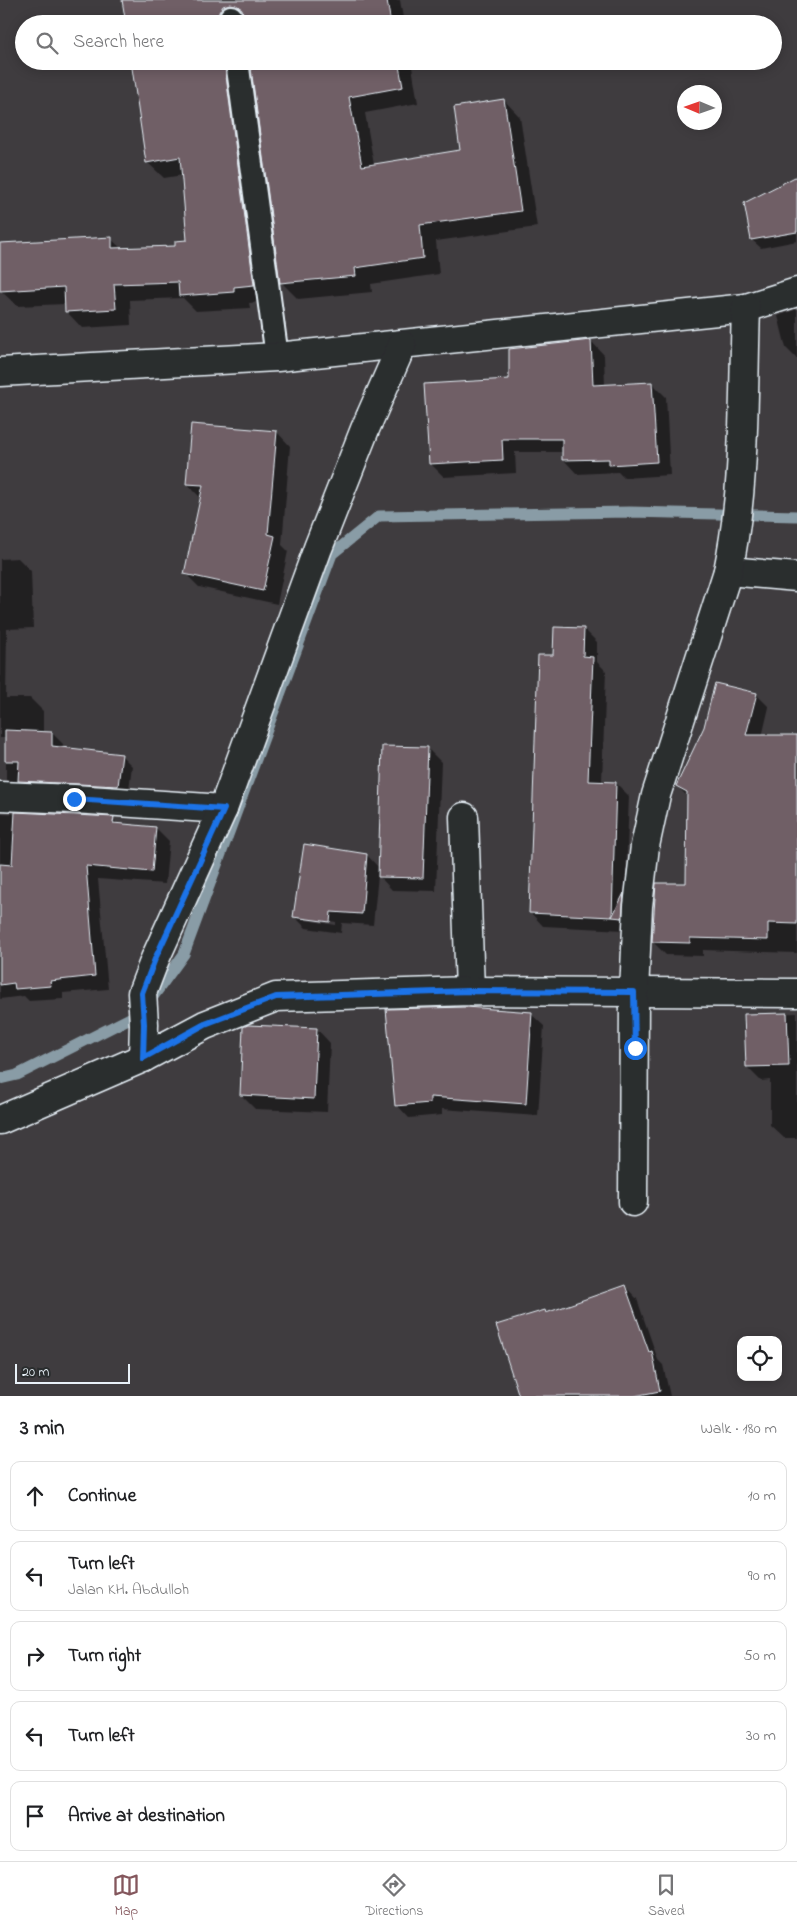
<!DOCTYPE html>
<meta charset="utf-8">
<style>
:root{--surface:#fff;--page:#f6f6f6;--text:#202124;--muted:#757577;--line:#e0e0e0;--accent:#84575d}
body{margin:0;font-family:"Indie Flower",sans-serif;background:var(--page);color:var(--text)}
.controls{position:absolute;right:15px;bottom:15px;display:grid;overflow:hidden;border-radius:10px;box-shadow:0 2px 12px #0003}
.controls button{width:45px;height:45px;display:grid;place-items:center;padding:0;border:0;border-bottom:1px solid var(--line);background:var(--surface);color:var(--text);font:25px sans-serif}
.compass{position:absolute;left:677px;top:85px;width:45px;height:45px;border-radius:50%;background:var(--surface);box-shadow:0 2px 12px #0003;rotate:272deg}
.scale{position:absolute;left:15px;bottom:12px;width:115px;box-sizing:border-box;padding-left:5px;border:2px solid #e8f1f8;border-top:0;font-size:14px;line-height:18px;white-space:nowrap;color:#e8f1f8;-webkit-text-stroke:4px #2a2d2e;paint-order:stroke}
.stop{position:absolute;width:15px;height:15px;margin:-11px;border:4px solid #1a73e8;border-radius:50%;background:#fff}
.stop.end{background:#1a73e8;border-color:#fff;box-shadow:0 1px 5px #0008}
.list{margin:0;padding:0;list-style:none}
h2{display:flex;justify-content:space-between;align-items:center;height:65px;margin:0;padding:0 20px;font-size:21px}
h2 small{font-size:16px;font-weight:400;color:var(--muted)}
.list li{display:grid;grid-template-columns:32px 1fr auto;gap:15px;align-items:center;box-sizing:border-box;height:70px;margin:0 10px 10px;padding:0 10px;border:1px solid var(--line);border-radius:10px}
.list b{display:block;font-size:19px;white-space:nowrap}
.list p{margin:0;font-size:16px;white-space:nowrap;color:var(--muted)}
.list em{font-size:16px;font-style:normal;color:var(--muted)}
.icon{flex:none;width:28px;height:28px;fill:none;stroke:currentColor;stroke-width:2;stroke-linecap:round;stroke-linejoin:round}
.map{position:relative;flex:none;width:797px;height:1396px;overflow:hidden}
.search{position:absolute;background:var(--surface);box-shadow:0 2px 12px #0003;left:15px;right:15px;top:15px;height:55px;display:flex;align-items:center;gap:12px;box-sizing:border-box;padding:0 18px;border-radius:28px;color:var(--muted);font-size:19px}
.sheet{height:465px;background:var(--surface)}
nav{display:flex;justify-content:space-around;align-items:center;box-sizing:border-box;height:70px;border-top:1px solid var(--line);background:var(--surface);font-size:14px;color:var(--muted)}
nav a{display:grid;justify-items:center;gap:2px}
nav .on{color:var(--accent)}
.map>svg:first-child{display:block}
.shadow{fill:#0007;fill-rule:evenodd}
.lines{fill:none;stroke-linecap:round;stroke-linejoin:round}
.stream{stroke:#899ca6;stroke-width:11}
.building{fill:#705e66;stroke:#e8f1f8}
.service-casing{stroke:#e8f1f8;stroke-width:26}
.minor-casing{stroke:#e8f1f8;stroke-width:31}
.service{stroke:#2a2d2e;stroke-width:22}
.minor{stroke:#2a2d2e;stroke-width:28}
.route{stroke:#1a73e8;stroke-width:6}
</style>
<div class="map">
<svg width="797" height="1396" viewBox="0 0 797 1396">
<rect width="100%" height="100%" fill="#3f3c3f"/>
<filter id="ink" filterUnits="userSpaceOnUse"><feTurbulence type="fractalNoise" baseFrequency=".02" numOctaves="2"/><feDisplacementMap in="SourceGraphic" scale="10" xChannelSelector="R" yChannelSelector="G"/><feConvolveMatrix kernelMatrix="1 2 1 2 8 2 1 2 1" color-interpolation-filters="sRGB"/></filter>
<g filter="url(#ink)">
<g class="shadow">
<polygon points="123,0 400,0 404,24 245,24 245,20 239,24 127,24"/>
<polygon points="132,61 411,61 418,103 365,113 374,165 462,152 504,100 520,117 537,227 436,241 439,274 371,284 372,292 298,299 281,282 252,64 246,66 270,301 249,303 250,308 196,311 183,298 130,300 131,325 82,328 66,311 66,304 17,306 0,290 0,244 111,239 122,249 177,248 188,241 183,175 164,178 147,162"/>
<polygon points="797,178 797,241 761,248 752,240"/>
<polygon points="797,309 797,359 786,348 778,316"/>
<polygon points="591,341 604,355 605,386 652,383 666,397 670,475 624,478 618,472 577,474 564,460 563,452 515,452 516,473 444,477 430,463 510,380"/>
<polygon points="277,432 290,446 282,545 288,551 277,604 199,587 186,574 201,498 187,484"/>
<polygon points="18,558 31,571 33,628 7,629 6,698 30,698 43,711 43,732 52,733 63,744 62,749 121,755 132,766 128,797 17,791 6,780 6,738 0,738 0,559"/>
<polygon points="584,629 597,642 597,662 606,671 602,782 616,783 629,796 624,930 543,926 530,912 554,656"/>
<polygon points="756,694 769,707 762,737 797,737 797,953 703,950 703,956 666,955 653,942 687,885 688,797 677,786"/>
<path d="M427,748L441,762L436,891L392,890L378,875L373,925L342,923L341,933L306,928L294,916L367,855L379,868ZM306,917L336,922V925L306,920Z"/>
<polygon points="0,813 113,819 119,825 156,828 169,841 165,884 98,879 108,989 63,993 63,999 29,1001 24,996 0,999"/>
<polygon points="797,1013 797,1138 784,1138 770,1125 770,1080 761,1081 747,1067 746,1015"/>
<polygon points="531,1014 544,1026 538,1116 442,1109 442,1115 409,1118 397,1105"/>
<polygon points="317,1029 330,1043 327,1112 255,1109 241,1095"/>
<polygon points="625,1286 637,1299 658,1360 663,1365 670,1396 520,1396"/>
</g>
<g class="lines">
<polyline class="stream" points="0,1079 17,1075 142,1012 184,954 332,554 379,516 630,512 797,516"/>
</g>
<g class="building">
<polygon points="122,0 387,0 391,24 245,24 242,9 236,5 230,4 223,6 219,12 219,24 126,24"/>
<polygon points="131,61 224,61 254,285 234,287 234,292 179,296 178,282 114,284 116,309 65,312 64,287 0,291 0,243 112,237 112,248 175,246 175,241 187,240 180,157 146,163"/>
<polygon points="250,61 398,61 403,87 349,97 362,166 460,150 454,107 504,99 521,211 420,225 423,258 355,268 356,276 280,283"/>
<polygon points="797,176 797,232 751,240 744,203"/>
<polygon points="591,340 593,385 652,382 657,462 609,465 609,459 562,460 562,439 502,439 503,460 429,464 424,384 509,379 509,349"/>
<polygon points="191,424 277,431 268,534 275,536 263,591 184,574 203,485 186,484"/>
<polygon points="554,627 584,628 583,656 593,657 588,781 616,782 612,917 529,913 538,655 553,655"/>
<polygon points="715,683 757,693 746,735 797,735 797,924 768,923 768,940 690,938 690,943 652,942 656,883 686,883 687,792 676,786 704,727"/>
<polygon points="5,730 52,732 52,746 122,754 118,786 18,781 19,761 5,761"/>
<polygon points="382,746 428,747 423,878 378,877"/>
<polygon points="15,812 114,817 113,823 156,827 152,872 86,866 95,976 50,981 51,986 15,989 14,983 0,985 0,864 12,865"/>
<polygon points="304,844 367,854 362,914 331,912 330,922 293,917"/>
<polygon points="624,893 622,918 612,917"/>
<polygon points="466,1007 532,1012 526,1104 430,1097 430,1103 395,1106 386,1009"/>
<polygon points="787,1013 789,1066 746,1067 744,1014"/>
<polygon points="248,1025 317,1028 314,1099 240,1095 243,1027"/>
<polygon points="625,1285 649,1352 652,1351 660,1391 634,1396 519,1396 496,1325 545,1310 546,1313"/>
</g>
<g class="lines">
<g class="service-casing">
<g id="service">
<polyline points="231,17 232,24"/>
<polyline points="237,61 277,357"/>
</g>
</g>
<g class="minor-casing">
<g id="minor">
<polyline points="0,372 277,357 746,308 797,292"/>
<polyline points="728,571 797,577"/>
<polyline points="0,796 74,799 223,809"/>
<polyline points="464,817 470,991"/>
<polyline points="143,1058 144,1024 142,993 155,959 223,809 318,548 365,429 402,345"/>
<polyline points="0,1120 143,1058 205,1025 276,997 470,991 797,993"/>
<path d="M633,1202L634,992L638,906L645,846L656,795L728,571C746,485 743,396 746,308"/>
</g>
</g>
<use href="#service" class="service"/>
<use href="#minor" class="minor"/>
</g>
</g>
<g class="lines" filter="url(#ink)">
<polyline class="route" points="74,799 224,809 155,959 142,993 144,1024 143,1058 205,1024 276,997 470,991 634,992 635,1048"/>
</g>
</svg>
<div class="controls">
<button><svg class="icon" aria-label="locate" viewBox="0 0 24 24"><circle cx="12" cy="12" r="6"/><path d="M12 2v4M12 18v4M2 12h4M18 12h4"/></svg></button>
</div>
<svg class="compass" viewBox="-18 -18 36 36"><path d="M0-13l5 13h-10z" fill="#e53935"/><path d="M0 13l5-13h-10z" fill="#757577"/></svg>
<div class="scale">20 m</div>
<div class="stop" style="left:635px;top:1048px"></div>
<div class="stop end" style="left:74px;top:799px"></div>
<div class="search"><svg class="icon" aria-label="search" viewBox="0 0 24 24"><circle cx="10" cy="10" r="6"/><path d="M15 15l6 6"/></svg>Search here</div>
</div>
<section class="sheet">
<h2>3 min<small>Walk · 180 m</small></h2>
<ul class="list">
<li><svg class="icon" aria-label="ahead" viewBox="0 0 24 24"><path d="M12 20V5M6 11l6-6 6 6"/></svg><div><b>Continue</b></div><em>10 m</em></li>
<li><svg class="icon" aria-label="left" viewBox="0 0 24 24"><path d="M17 20v-9H6M10 6l-5 5 5 5"/></svg><div><b>Turn left</b><p>Jalan KH. Abdulloh</p></div><em>90 m</em></li>
<li><svg class="icon" aria-label="right" viewBox="0 0 24 24"><path d="M7 20v-9h11M14 6l5 5-5 5"/></svg><div><b>Turn right</b></div><em>50 m</em></li>
<li><svg class="icon" aria-label="left" viewBox="0 0 24 24"><path d="M17 20v-9H6M10 6l-5 5 5 5"/></svg><div><b>Turn left</b></div><em>30 m</em></li>
<li><svg class="icon" aria-label="arrive" viewBox="0 0 24 24"><path d="M6 21V4h12l-3 4 3 4H6"/></svg><div><b>Arrive at destination</b></div></li>
</ul>
</section>
<nav>
<a class="on"><svg class="icon" aria-label="map" viewBox="0 0 24 24"><path d="M3 6l6-2 6 2 6-2v14l-6 2-6-2-6 2zM9 4v14M15 6v14"/></svg>Map</a>
<a><svg class="icon" aria-label="directions" viewBox="0 0 24 24"><path d="M12 3l9 9-9 9-9-9zM9 14v-3h6M13 9l2 2-2 2"/></svg>Directions</a>
<a><svg class="icon" aria-label="saved" viewBox="0 0 24 24"><path d="M7 4h10v16l-5-4-5 4z"/></svg>Saved</a>
</nav>
